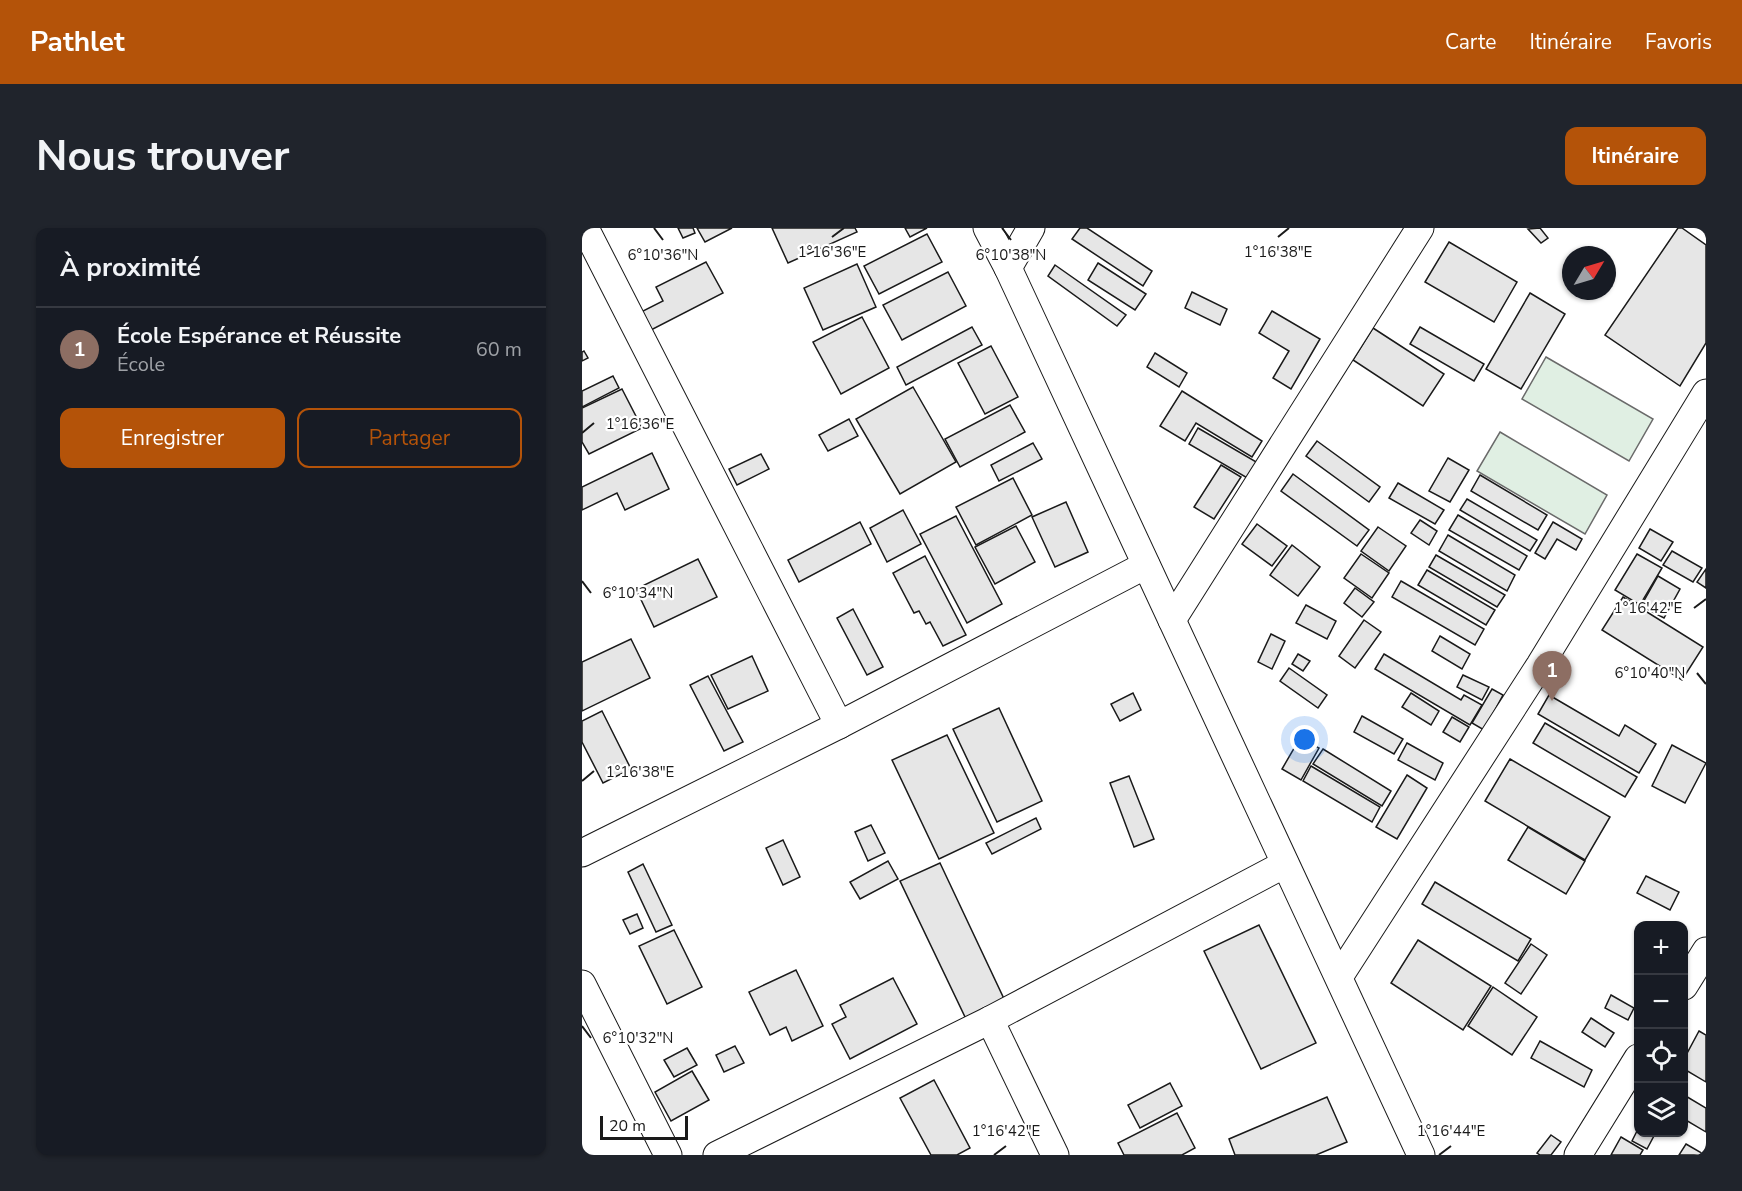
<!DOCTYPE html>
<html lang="fr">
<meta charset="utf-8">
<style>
:root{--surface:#171b24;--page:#20242c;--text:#f1f3f6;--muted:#9ea1a6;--line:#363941;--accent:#b45309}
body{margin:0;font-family:"Nunito Sans",sans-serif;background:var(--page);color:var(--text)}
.controls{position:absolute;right:18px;bottom:18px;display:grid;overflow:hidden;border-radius:12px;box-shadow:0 2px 4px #0004}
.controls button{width:54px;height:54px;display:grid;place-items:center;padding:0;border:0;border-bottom:2px solid var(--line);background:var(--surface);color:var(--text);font:30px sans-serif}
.compass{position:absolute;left:980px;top:18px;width:54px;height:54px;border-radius:50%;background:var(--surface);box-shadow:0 2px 4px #0004;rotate:52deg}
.scale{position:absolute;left:18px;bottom:15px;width:88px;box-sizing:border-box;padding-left:6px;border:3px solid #1a1a1a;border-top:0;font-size:16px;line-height:21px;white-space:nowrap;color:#1a1a1a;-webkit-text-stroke:4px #fff;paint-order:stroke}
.you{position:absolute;left:723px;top:512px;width:21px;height:21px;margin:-15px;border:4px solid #fff;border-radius:50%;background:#1a73e8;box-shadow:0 0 0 9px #1a73e833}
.badge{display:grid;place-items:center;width:39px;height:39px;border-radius:50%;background:var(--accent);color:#fff;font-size:20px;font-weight:700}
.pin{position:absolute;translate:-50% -50px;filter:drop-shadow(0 2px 3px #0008)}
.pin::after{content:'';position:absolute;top:32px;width:21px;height:18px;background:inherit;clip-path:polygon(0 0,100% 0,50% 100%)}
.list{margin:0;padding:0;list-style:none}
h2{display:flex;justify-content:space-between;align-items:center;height:78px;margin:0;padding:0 24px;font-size:26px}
h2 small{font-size:20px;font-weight:400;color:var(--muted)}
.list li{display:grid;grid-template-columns:39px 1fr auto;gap:18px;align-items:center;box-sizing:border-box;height:84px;padding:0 24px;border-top:2px solid var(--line)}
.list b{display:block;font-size:22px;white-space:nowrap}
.list p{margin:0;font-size:20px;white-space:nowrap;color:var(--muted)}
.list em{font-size:20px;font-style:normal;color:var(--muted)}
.actions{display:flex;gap:12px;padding:18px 24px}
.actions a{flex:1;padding:14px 0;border:2px solid var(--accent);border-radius:12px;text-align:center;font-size:21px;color:var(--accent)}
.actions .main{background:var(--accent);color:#fff}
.icon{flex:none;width:33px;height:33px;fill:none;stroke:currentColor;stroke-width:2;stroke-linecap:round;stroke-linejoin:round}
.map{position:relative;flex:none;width:1124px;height:927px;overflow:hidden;border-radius:12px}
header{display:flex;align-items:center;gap:36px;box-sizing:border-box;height:84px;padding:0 30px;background:var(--accent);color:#fff}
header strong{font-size:28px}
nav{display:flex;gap:33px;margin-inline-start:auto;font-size:21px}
.intro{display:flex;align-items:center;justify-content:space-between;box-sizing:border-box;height:144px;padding:0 36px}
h1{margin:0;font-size:42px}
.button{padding:15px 27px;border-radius:12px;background:var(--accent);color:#fff;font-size:21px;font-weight:700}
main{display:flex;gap:36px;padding:0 36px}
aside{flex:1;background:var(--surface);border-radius:12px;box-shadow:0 2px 4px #0004}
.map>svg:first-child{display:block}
.green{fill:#e0efe3;stroke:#6a6a6a;stroke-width:1.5}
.building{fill:#e6e6e6;stroke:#1a1a1a;stroke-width:1.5}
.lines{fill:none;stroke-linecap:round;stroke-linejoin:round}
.minor-casing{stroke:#1a1a1a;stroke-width:29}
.minor{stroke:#fff;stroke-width:27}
.ticks{fill:none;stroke:#1a1a1a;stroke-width:2}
.ticks-label{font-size:15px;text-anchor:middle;fill:#1a1a1a;stroke:#fff;stroke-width:4.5;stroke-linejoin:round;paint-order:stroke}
</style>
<header>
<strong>Pathlet</strong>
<nav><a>Carte</a><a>Itinéraire</a><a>Favoris</a></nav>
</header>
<div class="intro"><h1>Nous trouver</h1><a class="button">Itinéraire</a></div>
<main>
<aside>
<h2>À proximité<small></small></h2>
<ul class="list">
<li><span class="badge" style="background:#8d6e63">1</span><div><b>École Espérance et Réussite</b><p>École</p></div><em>60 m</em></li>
</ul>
<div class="actions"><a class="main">Enregistrer</a><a>Partager</a></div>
</aside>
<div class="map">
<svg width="1124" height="927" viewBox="0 0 1124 927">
<rect width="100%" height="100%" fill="#fff"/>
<g class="green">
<polygon points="964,129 1071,191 1047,233 940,171"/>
<polygon points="918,204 1025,267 1003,306 895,243"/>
</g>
<g class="building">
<polygon points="96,0 111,0 113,5 101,10"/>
<polygon points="115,0 150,0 123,14"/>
<polygon points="190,0 273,0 275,4 206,35"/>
<polygon points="323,0 345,0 328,9"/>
<polygon points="498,0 505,0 570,43 561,58 490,11"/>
<polygon points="958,0 966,10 959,15 946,1"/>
<polygon points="1096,0 1100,0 1124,17 1124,115 1098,158 1023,107"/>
<polygon points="345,6 360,34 297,66 282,38"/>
<polygon points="867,14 935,54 912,94 843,54"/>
<polygon points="124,34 141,65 69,102 59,84 81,73 74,59"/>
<polygon points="516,35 564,66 553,82 506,52"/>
<polygon points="275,36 294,79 241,102 222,60"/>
<polygon points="473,37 544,87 535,98 466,48"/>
<polygon points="366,44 384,78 320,112 301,77"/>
<polygon points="610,64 645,81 638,97 603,80"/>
<polygon points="948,65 983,86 939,161 904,141"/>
<polygon points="690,83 738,111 709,161 691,150 707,123 677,105"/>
<polygon points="280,89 307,140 259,166 231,114"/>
<polygon points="390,99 400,117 324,157 315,139"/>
<polygon points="838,99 902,136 892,153 828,116"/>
<polygon points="791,100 862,146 841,178 771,132"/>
<polygon points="409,118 436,169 403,186 376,135"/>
<polygon points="2,123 6,130 0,133 0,124"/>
<polygon points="573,125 605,145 597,159 565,139"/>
<polygon points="31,148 37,160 0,179 0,163"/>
<polygon points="331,159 374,234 318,266 274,191"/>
<polygon points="40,161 60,200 7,226 0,214 0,180"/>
<polygon points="600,163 680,213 670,229 614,195 603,213 578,198"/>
<polygon points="428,177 443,204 378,239 363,211"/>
<polygon points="267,191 276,208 246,223 237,207"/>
<polygon points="616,200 676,235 667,251 607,216"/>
<polygon points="735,213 798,259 787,274 724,228"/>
<polygon points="451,215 460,231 417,253 409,237"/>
<polygon points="70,225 87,261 43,282 35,265 0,282 0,259"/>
<polygon points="179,226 187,241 155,257 147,241"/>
<polygon points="866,230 887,242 868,274 847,263"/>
<polygon points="639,237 659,249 632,291 612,279"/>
<polygon points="711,246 787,302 775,318 699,263"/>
<polygon points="898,247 965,287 956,302 889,263"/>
<polygon points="431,250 450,287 394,317 374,279"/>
<polygon points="816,255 862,282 853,296 807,270"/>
<polygon points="885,271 955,312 948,323 878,282"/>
<polygon points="484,274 506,324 473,339 450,289"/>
<polygon points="321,282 339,316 305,334 288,300"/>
<polygon points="876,287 945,328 937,342 867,302"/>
<polygon points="374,288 420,376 385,395 338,306"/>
<polygon points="838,292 855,303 847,317 829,305"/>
<polygon points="278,294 289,316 217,354 206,332"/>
<polygon points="971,294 1000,311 994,322 975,311 963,331 953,325"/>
<polygon points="675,296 705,318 690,338 660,316"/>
<polygon points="434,298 453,334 413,356 393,319"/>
<polygon points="796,299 824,318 807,343 779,323"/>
<polygon points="1068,301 1091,314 1079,333 1057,320"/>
<polygon points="866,307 933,347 925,363 857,323"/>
<polygon points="710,317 738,339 716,368 688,347"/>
<polygon points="1090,323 1120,340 1111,354 1081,337"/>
<polygon points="779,326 807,345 790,370 762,350"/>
<polygon points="1055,326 1080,340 1058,377 1033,362"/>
<polygon points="854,327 923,367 915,379 847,339"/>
<polygon points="343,328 384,407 361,418 348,394 344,396 337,383 332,385 311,345"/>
<polygon points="116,331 135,369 72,399 54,361"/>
<polygon points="1124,341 1124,360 1115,354"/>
<polygon points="845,342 913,382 904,397 836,357"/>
<polygon points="1076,348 1098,361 1082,390 1059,378"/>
<polygon points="819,353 902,401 893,417 810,369"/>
<polygon points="773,360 792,374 780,389 762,375"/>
<polygon points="1041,369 1121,419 1100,452 1020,402"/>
<polygon points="724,377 754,393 745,411 714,395"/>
<polygon points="271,381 301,439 285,447 255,390"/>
<polygon points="782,392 799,404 773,440 757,428"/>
<polygon points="689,406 703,413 690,441 676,434"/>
<polygon points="858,408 888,426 880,441 850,423"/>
<polygon points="49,411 68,450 0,483 0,434"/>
<polygon points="716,426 728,433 721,443 710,436"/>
<polygon points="802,426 879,472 882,467 900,477 888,497 793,441"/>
<polygon points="170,428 186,463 146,481 129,447"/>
<polygon points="707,440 745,467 736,480 698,453"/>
<polygon points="881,447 907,459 900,472 875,459"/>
<polygon points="126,448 161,514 142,523 108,457"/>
<polygon points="910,461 921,467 902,502 890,495"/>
<polygon points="551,465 559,482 538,493 529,476"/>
<polygon points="829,465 857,483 849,497 820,479"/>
<polygon points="967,467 1037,508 1043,497 1074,516 1057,545 956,486"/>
<polygon points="417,480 460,573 415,594 371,501"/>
<polygon points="20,483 49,541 21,555 0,514 0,493"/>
<polygon points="780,488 821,511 812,526 772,504"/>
<polygon points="870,489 887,499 878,514 861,504"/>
<polygon points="963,495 1055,549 1043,569 951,515"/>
<polygon points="365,507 412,605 357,631 310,532"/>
<polygon points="718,510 737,520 719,552 700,541"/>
<polygon points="825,515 861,535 853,552 816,532"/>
<polygon points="1090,517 1124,535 1103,575 1070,558"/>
<polygon points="741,521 809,563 800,578 731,536"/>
<polygon points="928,531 1028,589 1003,632 903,573"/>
<polygon points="729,538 798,579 790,594 721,553"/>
<polygon points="825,547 845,560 815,611 794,599"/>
<polygon points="547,548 572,611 552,619 528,555"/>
<polygon points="454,590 459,601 410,626 404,615"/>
<polygon points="289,597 303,625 286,633 273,604"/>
<polygon points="946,599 1003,633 984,666 926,632"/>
<polygon points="201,612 218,649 201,657 184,620"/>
<polygon points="306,633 316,651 278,671 268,654"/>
<polygon points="358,635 423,773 384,791 318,653"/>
<polygon points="61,636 90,697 74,704 46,644"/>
<polygon points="1064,648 1097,664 1088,682 1055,665"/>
<polygon points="853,654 949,711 936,733 840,676"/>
<polygon points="55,686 61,700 48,706 41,692"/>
<polygon points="677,697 734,815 679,841 622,723"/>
<polygon points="92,702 120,759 85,776 57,718"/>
<polygon points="836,712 909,758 881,802 809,755"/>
<polygon points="949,716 965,727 939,766 923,755"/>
<polygon points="214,742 241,798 210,813 204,799 188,807 167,764"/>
<polygon points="311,750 335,796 268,831 250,796 264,789 258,777"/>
<polygon points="911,759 955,789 930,827 886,798"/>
<polygon points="1029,767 1052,780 1046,792 1023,780"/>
<polygon points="1009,790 1032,805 1023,819 1000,804"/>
<polygon points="1117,803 1124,807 1124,854 1102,841 1102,831"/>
<polygon points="958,813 1010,842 1002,859 949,830"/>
<polygon points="153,818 162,835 142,844 134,827"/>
<polygon points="105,820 115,837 92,849 82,832"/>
<polygon points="110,843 127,872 89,893 73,864"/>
<polygon points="352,852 388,920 375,927 349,927 318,870"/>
<polygon points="588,855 600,878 558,900 546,877"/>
<polygon points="1102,867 1124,880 1124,904 1102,891"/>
<polygon points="745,869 765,914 734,927 653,927 647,911"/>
<polygon points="595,885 613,920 600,927 542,927 536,915"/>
<polygon points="1056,901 1056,904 1074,904 1065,921 1050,913"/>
<polygon points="969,907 979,914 969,927 958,927 955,925"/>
<polygon points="1039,909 1061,922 1058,927 1029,927"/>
<polygon points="1104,916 1123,927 1097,927"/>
</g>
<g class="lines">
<g class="minor-casing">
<g id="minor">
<polyline points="3,0 257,497"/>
<polyline points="405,0 426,40 839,927"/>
<polyline points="426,40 449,0"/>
<polyline points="590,392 838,0"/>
<polyline points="0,625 257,497 564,337"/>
<polyline points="757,749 958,437 1124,165"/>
<polyline points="0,756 86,927"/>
<polyline points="1102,758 1124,723"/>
<polyline points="408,792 473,927"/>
<polyline points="135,927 408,792 703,636"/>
<polyline points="996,927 1056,830"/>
</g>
</g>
<use href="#minor" class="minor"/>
</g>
<path class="ticks" d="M72,0L81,12M420,0L429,12M250,9L262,0M696,9L707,0M0,205L12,195M0,353L9,365M1112,380L1124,371M1115,445L1124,456M0,553L12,543M0,798L9,810M412,927L424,918M857,927L869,918"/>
<g class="ticks-label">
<text x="250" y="29">1°16'36"E</text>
<text x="696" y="29">1°16'38"E</text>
<text x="429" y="32">6°10'38"N</text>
<text x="81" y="32">6°10'36"N</text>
<text x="58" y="201">1°16'36"E</text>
<text x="56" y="370">6°10'34"N</text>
<text x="1066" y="385">1°16'42"E</text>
<text x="1068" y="450">6°10'40"N</text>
<text x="58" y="549">1°16'38"E</text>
<text x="56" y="815">6°10'32"N</text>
<text x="424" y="908">1°16'42"E</text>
<text x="869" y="908">1°16'44"E</text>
</g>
</svg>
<div class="controls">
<button>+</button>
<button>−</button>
<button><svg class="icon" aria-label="locate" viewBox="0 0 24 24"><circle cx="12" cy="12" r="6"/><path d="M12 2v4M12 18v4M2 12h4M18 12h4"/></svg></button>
<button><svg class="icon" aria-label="layers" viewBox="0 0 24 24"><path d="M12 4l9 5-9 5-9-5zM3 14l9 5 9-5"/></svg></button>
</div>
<svg class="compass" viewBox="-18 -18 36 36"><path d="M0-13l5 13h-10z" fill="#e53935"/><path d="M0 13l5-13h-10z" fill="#9ea1a6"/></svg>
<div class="scale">20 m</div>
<div class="you"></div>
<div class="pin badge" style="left:970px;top:473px;background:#8d6e63">1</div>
</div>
</main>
